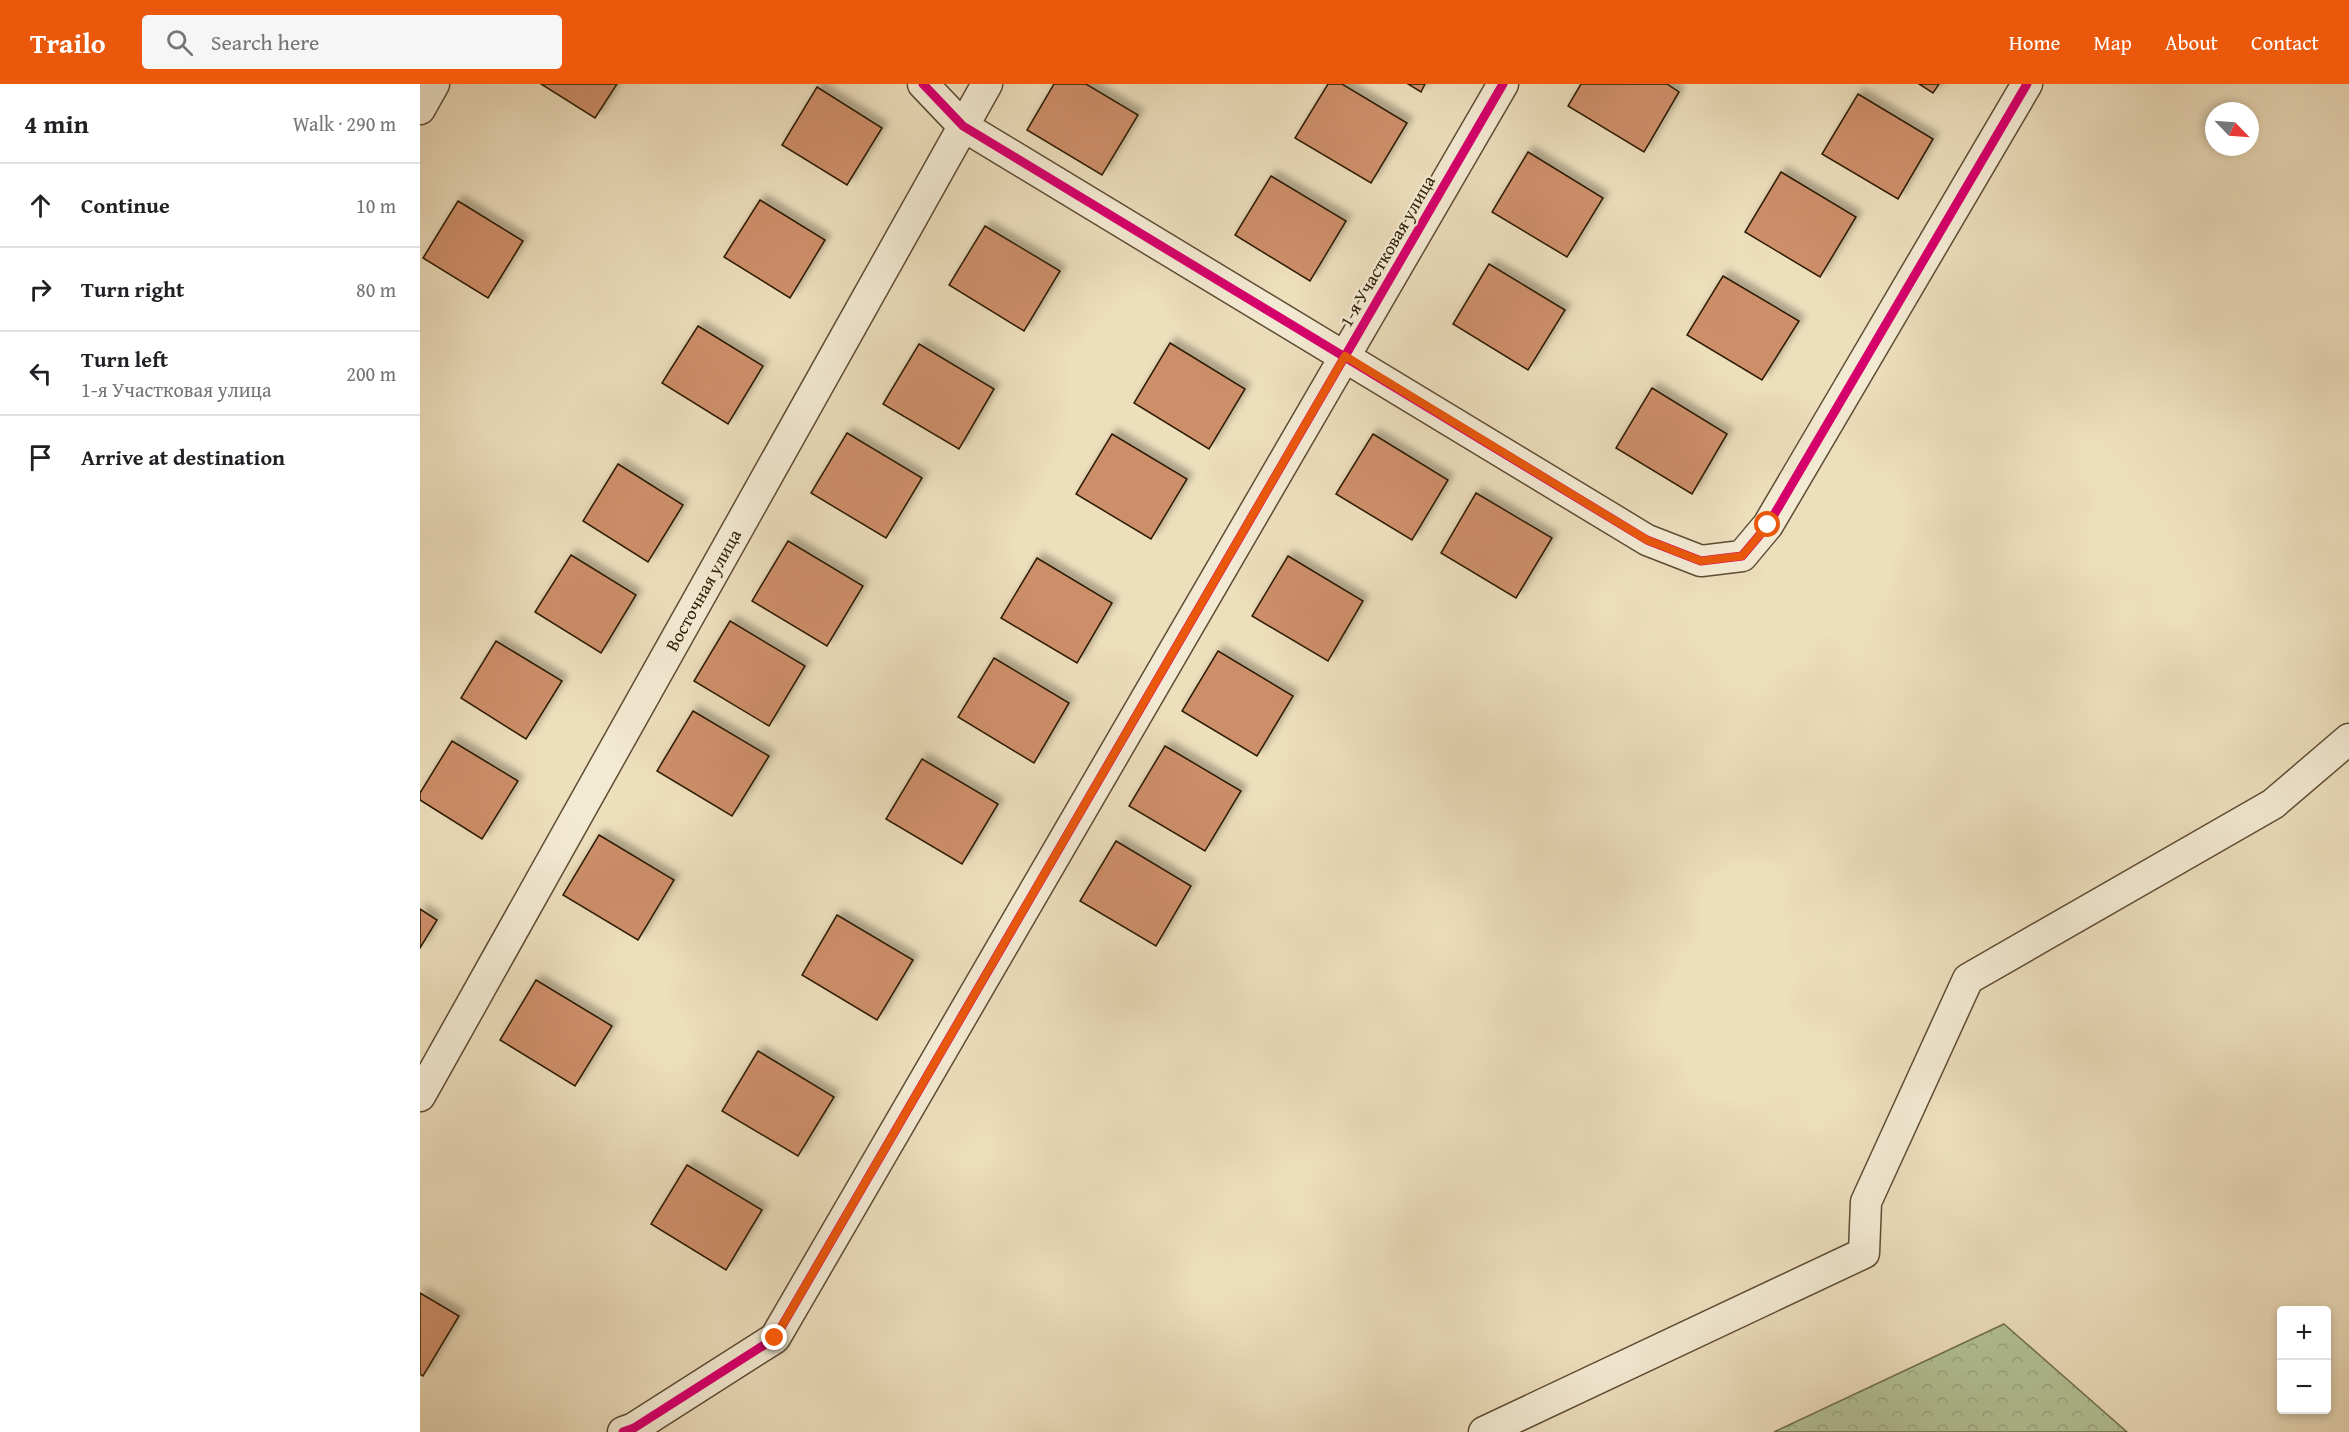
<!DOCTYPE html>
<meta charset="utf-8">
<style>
:root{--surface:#fff;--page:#f6f6f6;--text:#202124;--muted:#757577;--line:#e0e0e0;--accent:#ea580c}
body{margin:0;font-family:"Gentium Book Plus",serif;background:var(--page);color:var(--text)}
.controls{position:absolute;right:18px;bottom:18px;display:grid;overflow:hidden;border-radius:6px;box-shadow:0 3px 9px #0003}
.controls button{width:54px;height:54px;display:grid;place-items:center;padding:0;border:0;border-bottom:2px solid var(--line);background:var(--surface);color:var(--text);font:30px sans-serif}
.compass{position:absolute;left:1785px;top:18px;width:54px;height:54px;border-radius:50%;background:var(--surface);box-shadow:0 3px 9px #0003;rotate:115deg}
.stop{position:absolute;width:18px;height:18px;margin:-14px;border:4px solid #ea580c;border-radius:50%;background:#fff}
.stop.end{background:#ea580c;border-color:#fff;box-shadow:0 2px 6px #0008}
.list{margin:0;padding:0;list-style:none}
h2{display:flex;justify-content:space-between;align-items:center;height:78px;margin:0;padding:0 24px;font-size:26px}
h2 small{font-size:20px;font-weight:400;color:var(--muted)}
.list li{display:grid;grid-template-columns:39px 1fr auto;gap:18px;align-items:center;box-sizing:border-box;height:84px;padding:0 24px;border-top:2px solid var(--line)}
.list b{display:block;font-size:22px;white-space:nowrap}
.list p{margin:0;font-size:20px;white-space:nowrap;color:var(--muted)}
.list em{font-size:20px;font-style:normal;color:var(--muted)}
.icon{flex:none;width:33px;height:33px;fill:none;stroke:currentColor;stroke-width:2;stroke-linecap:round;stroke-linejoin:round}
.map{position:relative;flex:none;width:1929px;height:1348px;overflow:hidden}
header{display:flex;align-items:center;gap:36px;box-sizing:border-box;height:84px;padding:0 30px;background:var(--accent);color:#fff}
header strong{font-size:28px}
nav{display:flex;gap:33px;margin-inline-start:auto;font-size:21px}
.search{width:420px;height:54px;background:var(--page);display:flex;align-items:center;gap:15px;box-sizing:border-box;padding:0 21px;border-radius:6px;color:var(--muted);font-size:22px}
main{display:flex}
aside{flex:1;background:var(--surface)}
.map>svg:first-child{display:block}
.forest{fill:url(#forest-crowns);stroke:#706f4e;stroke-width:1.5}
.building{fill:#cd8f6a;stroke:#2e1c05;stroke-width:1.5;filter:url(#shadow)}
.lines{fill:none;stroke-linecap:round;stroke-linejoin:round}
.street-casing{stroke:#5e4c33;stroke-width:33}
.street{stroke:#f3ead3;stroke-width:30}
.cycleway-casing{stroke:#f3ead3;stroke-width:13}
.cycleway{stroke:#d6006c;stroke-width:9}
.route{stroke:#ea580c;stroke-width:8}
.labels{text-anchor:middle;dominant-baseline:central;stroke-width:4.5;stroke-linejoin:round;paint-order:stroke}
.street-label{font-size:18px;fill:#2e1c05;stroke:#f3ead3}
</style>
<header>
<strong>Trailo</strong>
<div class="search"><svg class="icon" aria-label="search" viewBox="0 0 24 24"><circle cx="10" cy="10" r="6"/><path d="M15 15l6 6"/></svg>Search here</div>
<nav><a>Home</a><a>Map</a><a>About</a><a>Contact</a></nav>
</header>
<main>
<aside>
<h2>4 min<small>Walk · 290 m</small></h2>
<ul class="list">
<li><svg class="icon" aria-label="ahead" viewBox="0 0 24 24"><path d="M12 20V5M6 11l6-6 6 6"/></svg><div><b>Continue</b></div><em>10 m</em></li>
<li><svg class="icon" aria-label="right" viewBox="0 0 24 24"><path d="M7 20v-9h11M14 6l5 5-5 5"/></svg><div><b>Turn right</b></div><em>80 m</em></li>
<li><svg class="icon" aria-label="left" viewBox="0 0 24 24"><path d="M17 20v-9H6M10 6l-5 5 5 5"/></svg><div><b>Turn left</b><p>1-я Участковая улица</p></div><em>200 m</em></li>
<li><svg class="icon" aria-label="arrive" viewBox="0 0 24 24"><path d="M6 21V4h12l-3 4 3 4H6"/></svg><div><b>Arrive at destination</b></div></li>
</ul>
</aside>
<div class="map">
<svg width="1929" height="1348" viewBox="0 0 1929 1348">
<defs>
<pattern id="forest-crowns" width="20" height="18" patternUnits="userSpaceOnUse" patternTransform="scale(1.5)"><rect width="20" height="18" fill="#b2c296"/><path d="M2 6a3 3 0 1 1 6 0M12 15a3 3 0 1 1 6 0" fill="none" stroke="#99a680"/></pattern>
<filter id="shadow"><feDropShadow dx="5.5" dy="-5.5" stdDeviation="3" flood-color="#0004"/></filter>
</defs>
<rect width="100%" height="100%" fill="#eddebc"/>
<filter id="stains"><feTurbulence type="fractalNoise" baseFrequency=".00333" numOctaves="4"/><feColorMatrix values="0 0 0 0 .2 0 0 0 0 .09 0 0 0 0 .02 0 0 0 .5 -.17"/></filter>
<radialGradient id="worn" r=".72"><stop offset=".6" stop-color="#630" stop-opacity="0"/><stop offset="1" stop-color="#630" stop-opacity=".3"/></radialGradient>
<polygon class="forest" points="1584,1240 1707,1348 1354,1348"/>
<g class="building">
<polygon points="121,0 197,0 175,34"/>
<polygon points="634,0 666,0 718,31 682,91 607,46"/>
<polygon points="908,0 922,0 987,39 951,99 875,54"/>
<polygon points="988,0 1005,0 1001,8"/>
<polygon points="1161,0 1247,0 1259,8 1224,68 1148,22"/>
<polygon points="1499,0 1519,0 1513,9"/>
<polygon points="397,3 462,44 427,101 362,61"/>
<polygon points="1438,10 1513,55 1478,115 1402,70"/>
<polygon points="1108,68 1183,114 1147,173 1072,128"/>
<polygon points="1361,88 1436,133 1400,193 1325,148"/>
<polygon points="851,92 926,137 890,197 815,151"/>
<polygon points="340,116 405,156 370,214 304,173"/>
<polygon points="38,117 103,157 68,214 3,174"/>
<polygon points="565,142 640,187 604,247 529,201"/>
<polygon points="1069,180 1145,226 1108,286 1033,240"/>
<polygon points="1303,192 1379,237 1342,296 1267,251"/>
<polygon points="278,242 343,282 308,340 242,299"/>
<polygon points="750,259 825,305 789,365 714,319"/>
<polygon points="499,260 574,305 539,365 463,320"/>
<polygon points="1232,304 1307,350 1272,410 1196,364"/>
<polygon points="427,349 502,394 466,454 391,409"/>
<polygon points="692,350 767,395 731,455 656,410"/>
<polygon points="953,350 1028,396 992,456 916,410"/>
<polygon points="198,380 263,421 228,478 163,437"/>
<polygon points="1056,409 1132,454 1096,514 1021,469"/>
<polygon points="368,457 443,502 407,562 332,517"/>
<polygon points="151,471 216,511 181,569 115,528"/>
<polygon points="868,472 943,517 908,577 832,532"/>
<polygon points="617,474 692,519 657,579 581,534"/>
<polygon points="310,537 385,582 349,642 274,597"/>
<polygon points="76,557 142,597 106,655 41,614"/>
<polygon points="798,567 873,612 837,672 762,627"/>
<polygon points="574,574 649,619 614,679 538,633"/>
<polygon points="273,627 349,672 312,732 237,687"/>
<polygon points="32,657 98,697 62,755 0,716 0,709"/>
<polygon points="745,662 821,707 785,767 709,722"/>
<polygon points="502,675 578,720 542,780 466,735"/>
<polygon points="179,751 254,796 218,856 143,811"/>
<polygon points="696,757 771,802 736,862 660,817"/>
<polygon points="0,825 17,836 0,864"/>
<polygon points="417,831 493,876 457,936 382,891"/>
<polygon points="116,896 192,942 155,1002 80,956"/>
<polygon points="338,967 414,1013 378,1072 302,1027"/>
<polygon points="267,1081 342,1126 306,1186 231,1140"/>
<polygon points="0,1209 39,1232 3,1292 0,1290"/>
</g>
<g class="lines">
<g class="street-casing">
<g id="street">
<polyline points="503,0 543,42 1227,456 1281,477 1322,472 1348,441 1607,0"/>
<polyline points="0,25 14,0"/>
<polyline points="0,1012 567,0"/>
<polyline points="203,1348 214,1344 355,1254 1083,0"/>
<polyline points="1064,1348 1444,1169 1446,1118 1548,895 1853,720 1929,655"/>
</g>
</g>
<use href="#street" class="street"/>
<g class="cycleway-casing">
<g id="cycleway">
<polyline points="503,0 543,42 1227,456 1281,477 1322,472 1348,441 1607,0"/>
<polyline points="203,1348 214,1344 355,1254 1083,0"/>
</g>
</g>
<use href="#cycleway" class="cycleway"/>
</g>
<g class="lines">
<polyline class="route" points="355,1254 925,272 1227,456 1281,477 1322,472 1348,441"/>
</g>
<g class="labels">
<g class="street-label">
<text transform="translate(967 167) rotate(-60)">1-я Участковая улица</text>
<text transform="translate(283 506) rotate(-61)">Восточная улица</text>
</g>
</g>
<rect width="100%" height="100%" filter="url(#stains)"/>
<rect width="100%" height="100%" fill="url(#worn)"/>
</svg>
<div class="controls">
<button>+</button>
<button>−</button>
</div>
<svg class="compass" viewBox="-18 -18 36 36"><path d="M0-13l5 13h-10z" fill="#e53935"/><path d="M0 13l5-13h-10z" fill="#757577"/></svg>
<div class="stop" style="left:1348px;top:441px"></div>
<div class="stop end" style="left:355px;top:1254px"></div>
</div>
</main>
